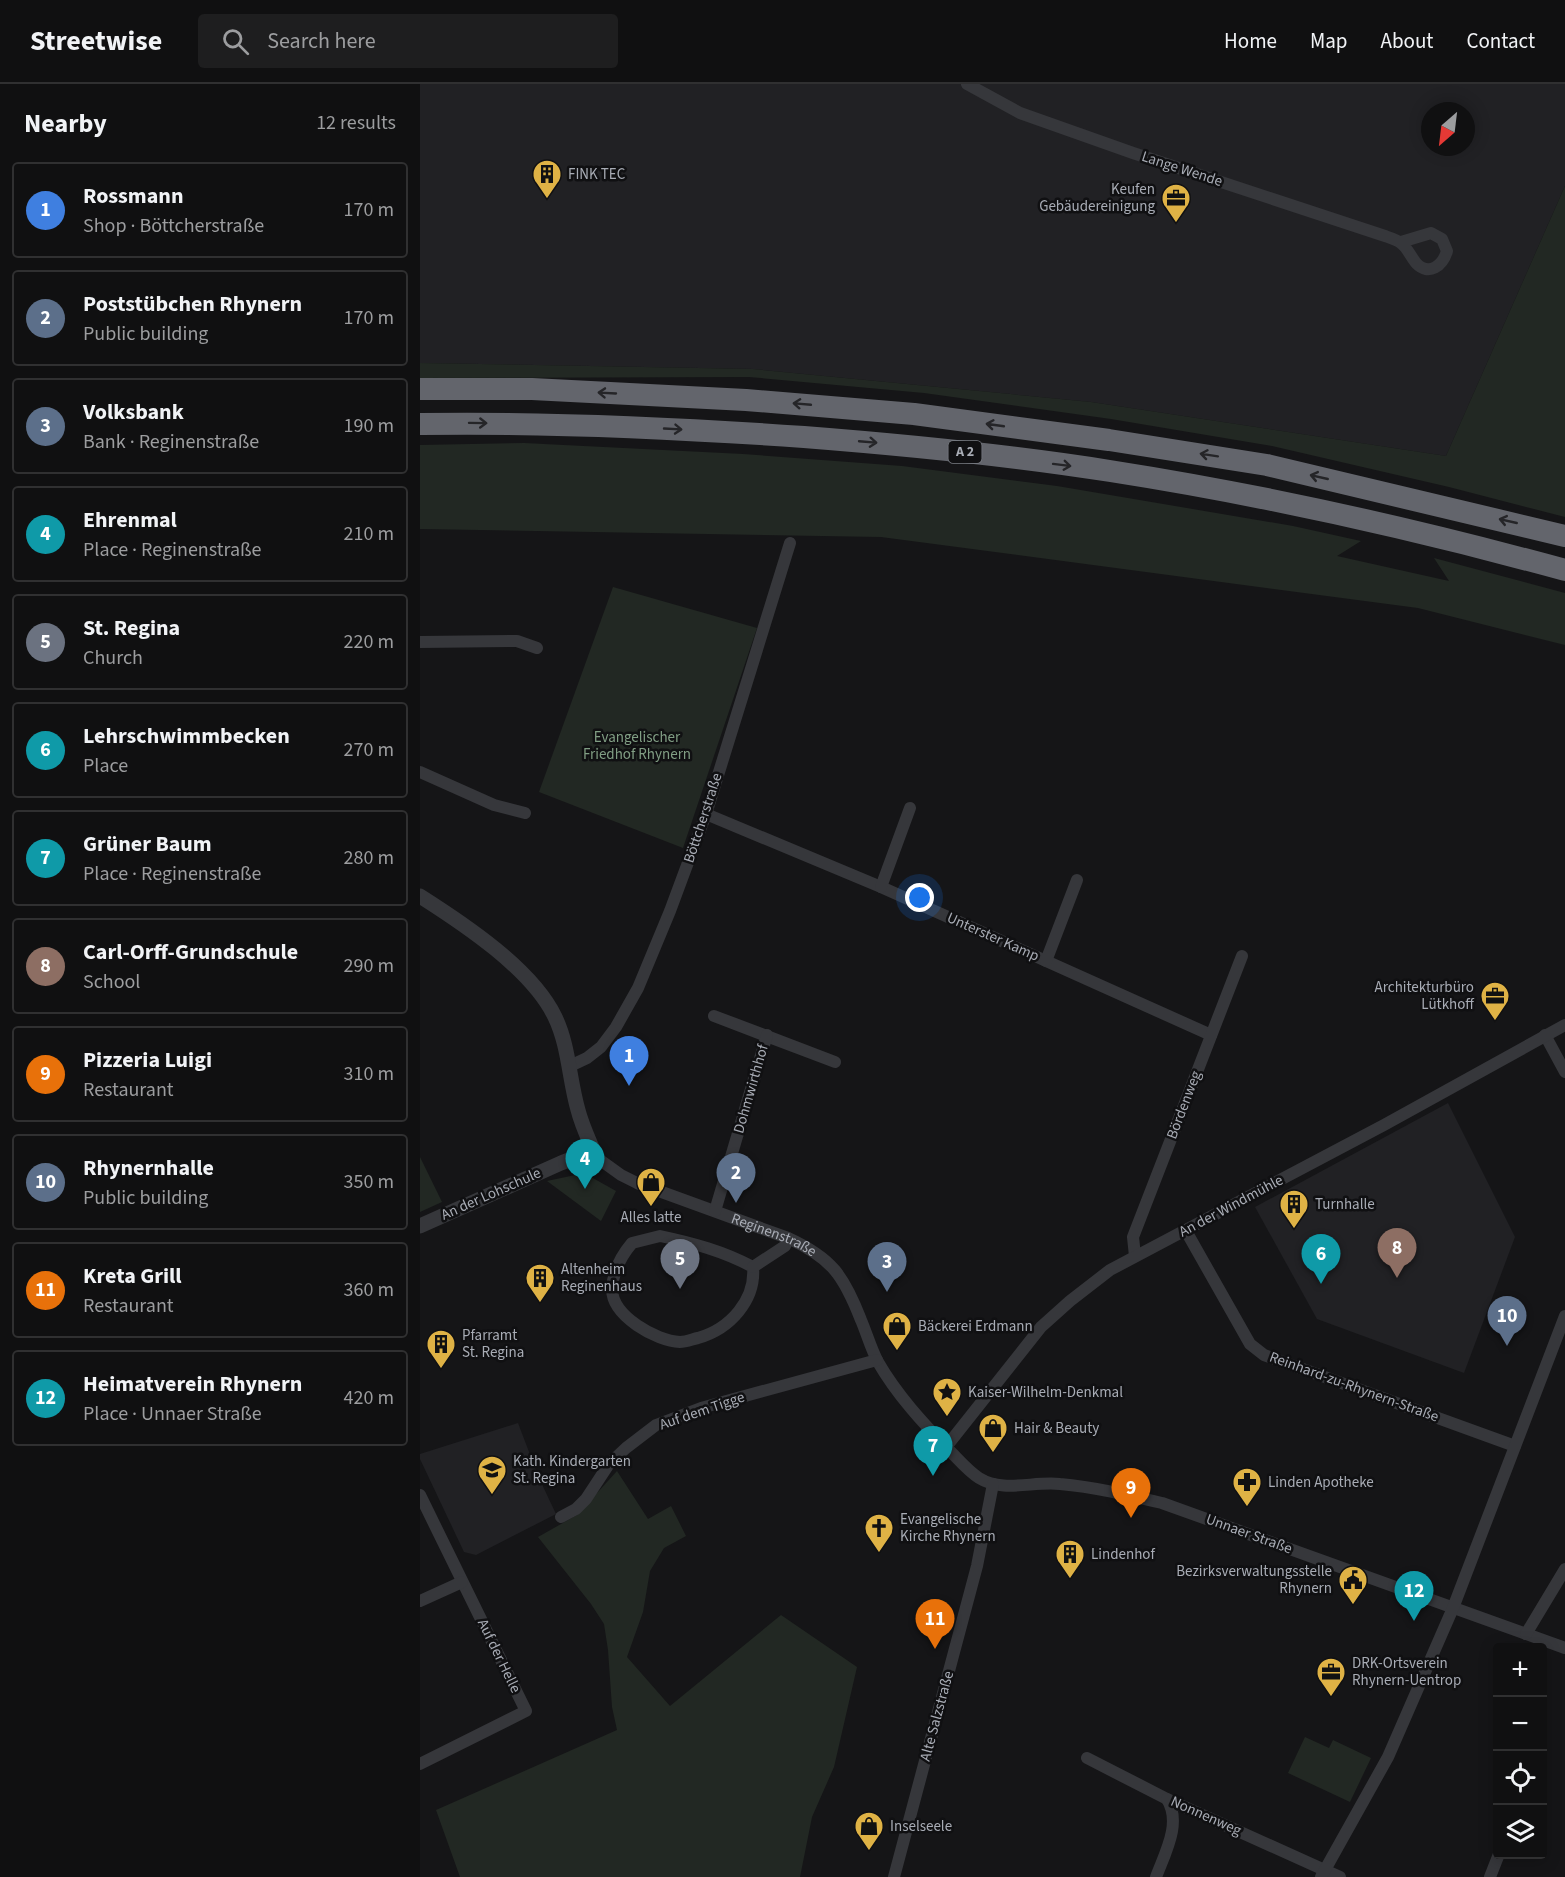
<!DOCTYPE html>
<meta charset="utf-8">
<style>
:root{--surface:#101011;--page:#1e1e1f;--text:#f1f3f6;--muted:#9c9d9f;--line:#303031;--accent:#7c3aed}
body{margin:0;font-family:"Source Sans 3",sans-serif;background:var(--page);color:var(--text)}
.controls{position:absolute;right:18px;bottom:18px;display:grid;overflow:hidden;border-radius:6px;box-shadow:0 3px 15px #0003}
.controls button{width:54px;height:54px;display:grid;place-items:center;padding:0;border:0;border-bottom:2px solid var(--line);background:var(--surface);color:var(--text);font:30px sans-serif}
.compass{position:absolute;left:1001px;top:18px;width:54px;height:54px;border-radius:50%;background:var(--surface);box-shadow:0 3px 15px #0003;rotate:208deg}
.you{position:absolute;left:500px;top:814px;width:21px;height:21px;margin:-15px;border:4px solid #fff;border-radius:50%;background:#1a73e8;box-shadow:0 0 0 9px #1a73e833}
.badge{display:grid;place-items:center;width:39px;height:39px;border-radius:50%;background:var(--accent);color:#fff;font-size:20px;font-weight:700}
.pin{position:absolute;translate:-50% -50px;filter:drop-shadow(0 2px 3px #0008)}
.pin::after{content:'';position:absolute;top:32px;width:21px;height:18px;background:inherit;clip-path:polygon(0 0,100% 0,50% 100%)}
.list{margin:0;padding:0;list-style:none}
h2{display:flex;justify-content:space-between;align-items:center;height:78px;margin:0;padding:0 24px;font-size:26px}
h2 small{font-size:20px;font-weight:400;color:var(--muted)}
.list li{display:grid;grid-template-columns:39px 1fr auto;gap:18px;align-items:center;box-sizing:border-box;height:96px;margin:0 12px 12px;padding:0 12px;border:2px solid var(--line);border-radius:6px}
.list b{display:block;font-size:22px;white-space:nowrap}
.list p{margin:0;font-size:20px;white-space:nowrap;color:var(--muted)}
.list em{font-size:20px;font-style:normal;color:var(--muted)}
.icon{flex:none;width:33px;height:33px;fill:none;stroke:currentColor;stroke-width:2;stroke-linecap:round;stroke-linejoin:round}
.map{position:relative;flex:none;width:1145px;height:1793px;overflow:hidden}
header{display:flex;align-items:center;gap:36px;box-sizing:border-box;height:84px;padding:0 30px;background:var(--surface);border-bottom:2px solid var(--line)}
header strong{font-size:28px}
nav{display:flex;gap:33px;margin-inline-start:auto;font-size:21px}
.search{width:420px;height:54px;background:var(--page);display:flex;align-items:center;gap:15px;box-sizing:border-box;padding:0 21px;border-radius:6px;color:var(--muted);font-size:22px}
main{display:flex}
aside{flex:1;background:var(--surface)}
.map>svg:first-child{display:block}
.built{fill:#212124;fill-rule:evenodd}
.green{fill:#222823}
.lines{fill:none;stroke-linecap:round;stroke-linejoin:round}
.minor{stroke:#36373b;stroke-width:12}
.tertiary{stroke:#36373b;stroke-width:15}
.motorway{stroke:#63656c;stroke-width:22}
.oneway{stroke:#252528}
.labels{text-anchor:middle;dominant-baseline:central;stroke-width:5;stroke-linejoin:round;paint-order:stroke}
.shield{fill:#101012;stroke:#7a7d84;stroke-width:1.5}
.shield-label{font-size:14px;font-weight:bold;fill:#a8acb5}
.street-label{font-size:15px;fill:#a8acb5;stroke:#101012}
.poi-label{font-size:15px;fill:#a8acb5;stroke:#101012;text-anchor:start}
.park-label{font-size:15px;fill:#819e84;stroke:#101012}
</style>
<header>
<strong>Streetwise</strong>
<div class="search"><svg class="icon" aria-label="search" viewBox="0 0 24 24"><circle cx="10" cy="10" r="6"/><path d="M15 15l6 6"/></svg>Search here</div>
<nav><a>Home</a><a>Map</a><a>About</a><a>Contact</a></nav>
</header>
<main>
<aside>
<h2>Nearby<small>12 results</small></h2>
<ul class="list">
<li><span class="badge" style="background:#3f7fe0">1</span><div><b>Rossmann</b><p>Shop · Böttcherstraße</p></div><em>170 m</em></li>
<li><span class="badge" style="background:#5c6f8a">2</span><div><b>Poststübchen Rhynern</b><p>Public building</p></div><em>170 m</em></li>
<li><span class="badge" style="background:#5c6f8a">3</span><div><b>Volksbank</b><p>Bank · Reginenstraße</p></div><em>190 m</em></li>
<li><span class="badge" style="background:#0f9aa8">4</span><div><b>Ehrenmal</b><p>Place · Reginenstraße</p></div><em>210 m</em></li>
<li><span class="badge" style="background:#6b7280">5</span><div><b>St. Regina</b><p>Church</p></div><em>220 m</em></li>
<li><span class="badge" style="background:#0f9aa8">6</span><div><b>Lehrschwimmbecken</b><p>Place</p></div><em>270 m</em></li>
<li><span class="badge" style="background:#0f9aa8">7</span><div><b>Grüner Baum</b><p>Place · Reginenstraße</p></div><em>280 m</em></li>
<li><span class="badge" style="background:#8d6e63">8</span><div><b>Carl-Orff-Grundschule</b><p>School</p></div><em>290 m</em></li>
<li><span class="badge" style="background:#e8710a">9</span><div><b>Pizzeria Luigi</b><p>Restaurant</p></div><em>310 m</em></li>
<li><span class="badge" style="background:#5c6f8a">10</span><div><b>Rhynernhalle</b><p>Public building</p></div><em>350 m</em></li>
<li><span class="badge" style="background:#e8710a">11</span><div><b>Kreta Grill</b><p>Restaurant</p></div><em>360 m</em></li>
<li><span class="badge" style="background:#0f9aa8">12</span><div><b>Heimatverein Rhynern</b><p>Place · Unnaer Straße</p></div><em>420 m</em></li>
</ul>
</aside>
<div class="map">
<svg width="1145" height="1793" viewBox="0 0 1145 1793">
<rect width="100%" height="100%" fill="#151517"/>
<g class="built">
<path d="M0,0H1145V102L1026,372L671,318L333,285L0,279ZM1010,27H1046V63H1010Z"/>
<polygon points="1028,1019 1095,1153 1044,1289 897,1235 835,1123"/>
<polygon points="98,1339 119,1394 136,1430 56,1471 44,1468 0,1375 0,1370"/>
</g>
<g class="green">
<polygon points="1145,102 1145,433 1029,403 852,362 691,335 504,309 329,293 0,294 0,279 333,285 671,318 1026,372"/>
<polygon points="104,359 323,370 482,382 637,402 873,442 941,457 917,472 1029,497 1014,474 1145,509 1145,561 998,524 461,453 0,445 0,361"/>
<polygon points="193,503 337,544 263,764 119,708"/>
<polygon points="0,1073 22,1118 0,1128"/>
<polygon points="160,1090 171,1093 196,1107 181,1137 127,1097"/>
<polygon points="197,1387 228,1435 251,1422 266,1452 244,1464 230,1487 223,1528 207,1573 250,1622 361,1531 437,1583 414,1683 392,1733 380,1793 40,1793 16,1726 197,1646 192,1623 188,1566 184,1540 171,1520 118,1453 157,1431"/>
<polygon points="885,1653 909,1664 913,1656 951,1674 930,1718 868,1689"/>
</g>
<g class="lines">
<g class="minor">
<path d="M547,0L600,29L713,69L965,152C971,154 978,156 982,160C988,165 991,173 996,179C1009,193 1023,181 1027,167L1022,155L1011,149L981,158"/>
<polyline points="0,558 97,557 117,564"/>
<polyline points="0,688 74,721 105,729"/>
<polyline points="286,730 461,803 791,951"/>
<polyline points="461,803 490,724"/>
<polyline points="626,877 657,796"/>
<polyline points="294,932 415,978"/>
<polyline points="1125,951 1145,988"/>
<polyline points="150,982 167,974 181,963 196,943 218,904 250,827 286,730 370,459"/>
<path id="s1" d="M176,1073L201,1091L217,1099L368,1154C412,1174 424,1192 441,1236C447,1250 451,1265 458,1278C477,1311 503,1339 529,1366C539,1376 548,1387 559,1394C583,1409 613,1397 640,1400C674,1403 708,1411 742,1419L1145,1564"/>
<polyline points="295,1127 347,951"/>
<polyline points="766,1147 830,1260 844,1271 1095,1362"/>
<path d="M240,1152C273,1159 303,1167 333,1183C336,1216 310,1245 278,1254C273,1255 266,1258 260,1258C236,1257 192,1232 192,1205C193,1187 201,1172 212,1159Z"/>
<polyline points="715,1172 713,1153 822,872"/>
<polyline points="333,1183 365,1162 368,1154"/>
<polyline points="526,1363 621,1243 650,1217 690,1186 964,1041 1145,941"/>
<polyline points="0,1411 106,1627 0,1680"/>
<polyline points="141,1433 156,1425 166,1415 189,1380 206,1364 236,1341 281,1324 457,1276"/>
<polyline points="0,1517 42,1498"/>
<polyline points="1106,1550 1145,1485"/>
<polyline points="667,1674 747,1715 920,1793"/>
<polyline points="474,1793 557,1482 573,1400"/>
<path d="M736,1793C745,1769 762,1739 747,1715"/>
<polyline points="901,1793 968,1673 1033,1524 1145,1232"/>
<polyline points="1070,1793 1079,1770"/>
</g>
<path class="tertiary" d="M0,812C44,840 112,885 135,933C149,962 149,995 158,1026C162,1042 170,1058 176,1073L159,1072L141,1079L0,1142"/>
<g class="motorway">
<polyline points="0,305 112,305 326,316 494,330 689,356 847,381 1145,452"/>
<path d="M0,340C128,338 256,344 384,353C486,361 589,371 690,387C844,411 995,445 1145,486"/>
</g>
</g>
<defs><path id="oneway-shaft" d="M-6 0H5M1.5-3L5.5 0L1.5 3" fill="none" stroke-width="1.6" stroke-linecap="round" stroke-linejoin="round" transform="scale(1.5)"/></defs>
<g class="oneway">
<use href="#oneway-shaft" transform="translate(187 309) rotate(-177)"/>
<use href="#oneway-shaft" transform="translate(382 320) rotate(-175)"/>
<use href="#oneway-shaft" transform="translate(58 339) rotate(1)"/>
<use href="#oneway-shaft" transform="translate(575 341) rotate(-172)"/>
<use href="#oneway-shaft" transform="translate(253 345) rotate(3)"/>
<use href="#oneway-shaft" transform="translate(448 358) rotate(5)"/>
<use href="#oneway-shaft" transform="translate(789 371) rotate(-171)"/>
<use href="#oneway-shaft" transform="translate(642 381) rotate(7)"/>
<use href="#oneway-shaft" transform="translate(899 393) rotate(-167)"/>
<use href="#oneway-shaft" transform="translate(1088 437) rotate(-167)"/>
</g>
<defs>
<g id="building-pin" transform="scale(1.5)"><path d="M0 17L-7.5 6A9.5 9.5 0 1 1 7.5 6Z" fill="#dfb245" stroke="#101012"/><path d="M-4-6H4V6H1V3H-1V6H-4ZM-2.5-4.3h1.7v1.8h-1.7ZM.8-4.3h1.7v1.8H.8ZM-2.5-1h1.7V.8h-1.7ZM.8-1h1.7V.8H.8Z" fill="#111"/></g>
<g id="office-pin" transform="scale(1.5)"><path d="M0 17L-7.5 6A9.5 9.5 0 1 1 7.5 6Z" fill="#dfb245" stroke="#101012"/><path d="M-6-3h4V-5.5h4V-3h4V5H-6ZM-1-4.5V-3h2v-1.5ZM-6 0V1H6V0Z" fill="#111"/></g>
<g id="shop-pin" transform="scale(1.5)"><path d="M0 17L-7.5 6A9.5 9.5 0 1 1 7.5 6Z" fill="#dfb245" stroke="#101012"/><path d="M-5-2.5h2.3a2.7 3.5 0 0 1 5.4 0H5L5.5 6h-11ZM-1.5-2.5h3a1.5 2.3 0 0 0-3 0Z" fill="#111"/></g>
<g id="sight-pin" transform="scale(1.5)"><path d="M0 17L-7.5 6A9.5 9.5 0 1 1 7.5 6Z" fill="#dfb245" stroke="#101012"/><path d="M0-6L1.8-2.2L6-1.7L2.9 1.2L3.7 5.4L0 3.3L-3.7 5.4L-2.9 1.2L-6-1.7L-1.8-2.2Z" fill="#111"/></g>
<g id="school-pin" transform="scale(1.5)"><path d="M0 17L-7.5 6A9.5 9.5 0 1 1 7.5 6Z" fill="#dfb245" stroke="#101012"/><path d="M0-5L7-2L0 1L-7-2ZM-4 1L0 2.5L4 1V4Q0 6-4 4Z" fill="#111"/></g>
<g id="pharmacy-pin" transform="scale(1.5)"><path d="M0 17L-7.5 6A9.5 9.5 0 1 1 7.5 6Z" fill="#dfb245" stroke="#101012"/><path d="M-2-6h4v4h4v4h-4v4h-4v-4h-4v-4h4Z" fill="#111"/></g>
<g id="church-pin" transform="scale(1.5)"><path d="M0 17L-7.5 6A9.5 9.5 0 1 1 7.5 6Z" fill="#dfb245" stroke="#101012"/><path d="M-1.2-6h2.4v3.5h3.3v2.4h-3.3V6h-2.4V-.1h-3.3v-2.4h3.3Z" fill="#111"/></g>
<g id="civic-pin" transform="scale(1.5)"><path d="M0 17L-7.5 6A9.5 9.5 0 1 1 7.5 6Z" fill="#dfb245" stroke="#101012"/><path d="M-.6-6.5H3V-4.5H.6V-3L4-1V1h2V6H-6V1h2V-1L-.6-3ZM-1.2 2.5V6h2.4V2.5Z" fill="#111"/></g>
</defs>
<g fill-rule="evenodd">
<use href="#building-pin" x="127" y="90"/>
<use href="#office-pin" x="756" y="114"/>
<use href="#office-pin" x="1075" y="912"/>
<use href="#shop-pin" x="231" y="1098"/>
<use href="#building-pin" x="874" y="1120"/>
<use href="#building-pin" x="120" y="1194"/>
<use href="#shop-pin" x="477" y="1242"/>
<use href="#building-pin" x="21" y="1260"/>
<use href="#sight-pin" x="527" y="1308"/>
<use href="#shop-pin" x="573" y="1344"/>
<use href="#school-pin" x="72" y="1386"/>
<use href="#pharmacy-pin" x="827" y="1398"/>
<use href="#church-pin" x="459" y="1444"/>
<use href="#building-pin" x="650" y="1470"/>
<use href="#civic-pin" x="933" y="1496"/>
<use href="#office-pin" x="911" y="1588"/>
<use href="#shop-pin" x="449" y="1742"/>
</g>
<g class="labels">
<rect class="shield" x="528.5" y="357" width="33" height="22" rx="4.5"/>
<g class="shield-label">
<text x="545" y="368">A 2</text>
</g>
<g class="street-label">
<text transform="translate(762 85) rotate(18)">Lange Wende</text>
<text transform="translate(283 734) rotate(-72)">Böttcherstraße</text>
<text transform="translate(573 853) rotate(24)">Unterster Kamp</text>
<text transform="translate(331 1005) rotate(-74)">Dohmwirthhof</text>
<text transform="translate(764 1021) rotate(-69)">Bördenweg</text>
<text transform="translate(71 1110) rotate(-24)">An der Lohschule</text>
<text transform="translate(811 1122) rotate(-28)">An der Windmühle</text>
<text stroke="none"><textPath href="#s1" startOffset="195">Reginenstraße</textPath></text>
<text transform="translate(934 1303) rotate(20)">Reinhard-zu-Rhynern-Straße</text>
<text transform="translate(282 1327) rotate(-19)">Auf dem Tigge</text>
<text transform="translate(829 1450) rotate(20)">Unnaer Straße</text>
<text transform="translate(79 1572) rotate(64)">Auf der Helle</text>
<text transform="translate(517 1632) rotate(-75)">Alte Salzstraße</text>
<text transform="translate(786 1732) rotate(24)">Nonnenweg</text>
</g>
<g class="poi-label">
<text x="148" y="90">FINK TEC</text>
<text x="735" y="105" text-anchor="end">Keufen<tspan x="735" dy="17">Gebäudereinigung</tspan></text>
<text x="1054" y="903" text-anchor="end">Architekturbüro<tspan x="1054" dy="17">Lütkhoff</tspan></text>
<text x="895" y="1120">Turnhalle</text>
<text x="231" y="1133" text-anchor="middle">Alles latte</text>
<text x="141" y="1185">Altenheim<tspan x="141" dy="17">Reginenhaus</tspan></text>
<text x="498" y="1242">Bäckerei Erdmann</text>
<text x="42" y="1251">Pfarramt<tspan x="42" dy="17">St. Regina</tspan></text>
<text x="548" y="1308">Kaiser-Wilhelm-Denkmal</text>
<text x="594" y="1344">Hair &amp; Beauty</text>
<text x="93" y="1377">Kath. Kindergarten<tspan x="93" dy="17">St. Regina</tspan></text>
<text x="848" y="1398">Linden Apotheke</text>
<text x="480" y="1435">Evangelische<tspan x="480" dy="17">Kirche Rhynern</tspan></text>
<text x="671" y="1470">Lindenhof</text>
<text x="912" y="1487" text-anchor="end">Bezirksverwaltungsstelle<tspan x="912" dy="17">Rhynern</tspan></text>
<text x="932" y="1579">DRK-Ortsverein<tspan x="932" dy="17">Rhynern-Uentrop</tspan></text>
<text x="470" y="1742">Inselseele</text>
</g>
<g class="park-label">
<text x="217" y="653">Evangelischer<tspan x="217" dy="17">Friedhof Rhynern</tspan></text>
</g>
</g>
</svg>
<div class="controls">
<button>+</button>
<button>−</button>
<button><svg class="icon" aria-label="locate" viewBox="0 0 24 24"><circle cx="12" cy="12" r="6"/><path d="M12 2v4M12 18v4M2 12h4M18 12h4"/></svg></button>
<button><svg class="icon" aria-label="layers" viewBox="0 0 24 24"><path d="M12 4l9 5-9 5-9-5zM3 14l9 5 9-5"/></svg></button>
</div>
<svg class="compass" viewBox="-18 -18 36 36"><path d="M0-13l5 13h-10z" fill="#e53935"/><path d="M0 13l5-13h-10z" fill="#9c9d9f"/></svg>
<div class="you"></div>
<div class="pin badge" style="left:209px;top:1002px;background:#3f7fe0">1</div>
<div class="pin badge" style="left:316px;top:1119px;background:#5c6f8a">2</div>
<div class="pin badge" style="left:467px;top:1208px;background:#5c6f8a">3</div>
<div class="pin badge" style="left:165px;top:1105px;background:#0f9aa8">4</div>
<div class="pin badge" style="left:260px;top:1205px;background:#6b7280">5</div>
<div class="pin badge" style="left:901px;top:1200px;background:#0f9aa8">6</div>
<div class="pin badge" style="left:513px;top:1392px;background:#0f9aa8">7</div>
<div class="pin badge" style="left:977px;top:1194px;background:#8d6e63">8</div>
<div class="pin badge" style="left:711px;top:1434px;background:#e8710a">9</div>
<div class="pin badge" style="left:1087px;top:1262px;background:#5c6f8a">10</div>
<div class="pin badge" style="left:515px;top:1565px;background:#e8710a">11</div>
<div class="pin badge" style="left:994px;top:1537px;background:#0f9aa8">12</div>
</div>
</main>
